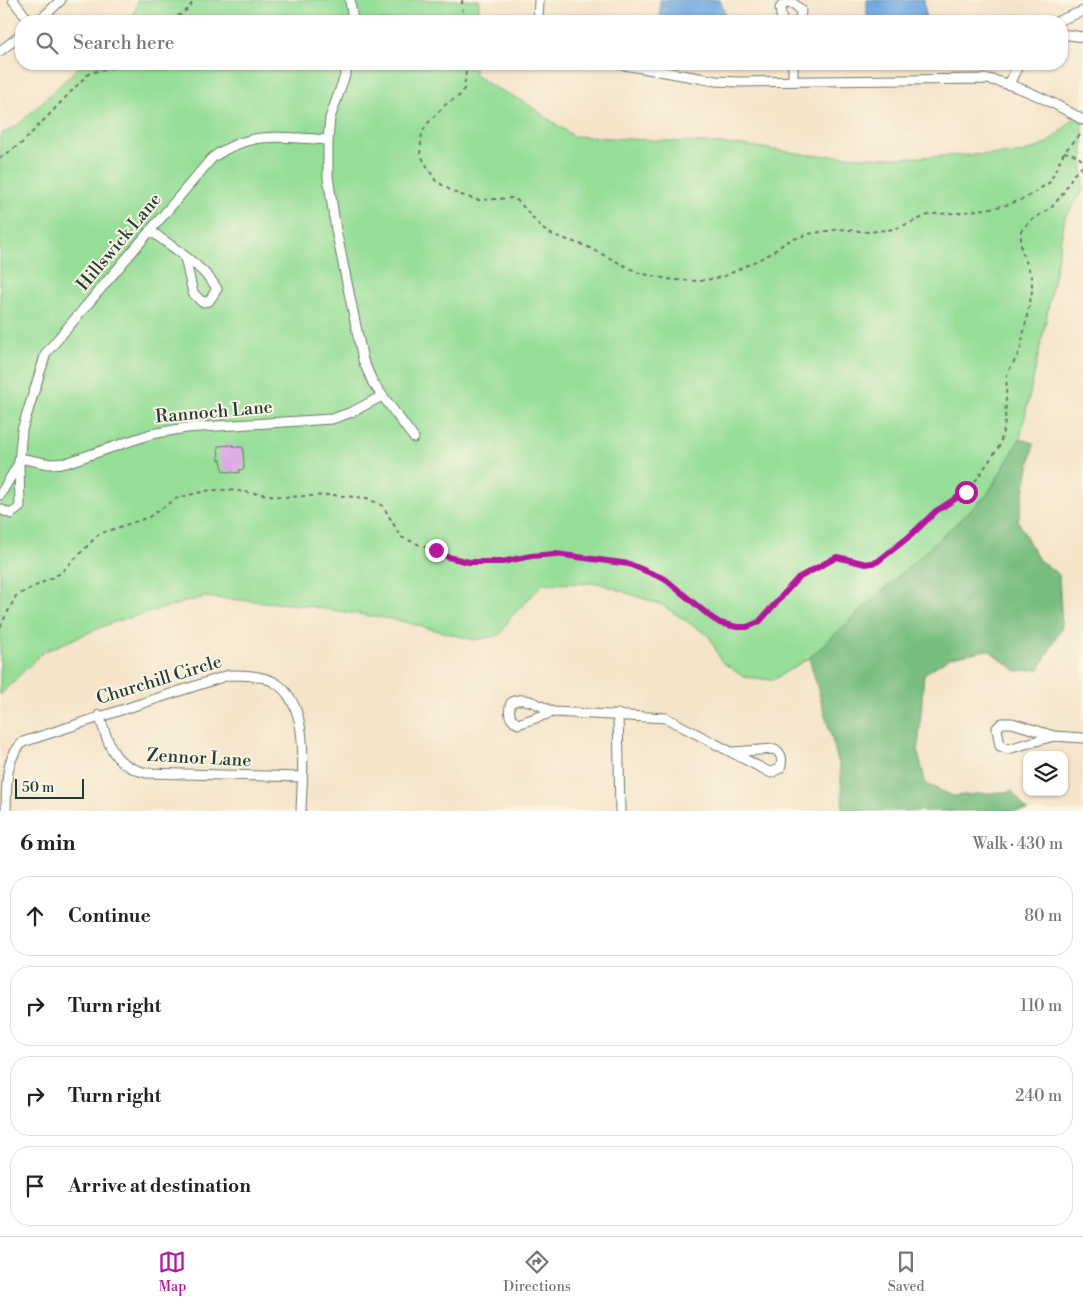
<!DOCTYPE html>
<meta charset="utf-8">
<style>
:root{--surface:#fff;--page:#f6f6f6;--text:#222;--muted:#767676;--line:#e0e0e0;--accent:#b5179e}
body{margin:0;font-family:"Libre Bodoni",serif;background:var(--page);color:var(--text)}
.controls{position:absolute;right:15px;bottom:15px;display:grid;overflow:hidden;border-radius:10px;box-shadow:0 1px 4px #0004}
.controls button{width:45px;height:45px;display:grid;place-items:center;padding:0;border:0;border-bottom:1px solid var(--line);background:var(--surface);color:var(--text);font:25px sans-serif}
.scale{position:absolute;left:15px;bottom:12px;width:69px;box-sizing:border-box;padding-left:5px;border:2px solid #1f3d34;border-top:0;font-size:14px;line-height:18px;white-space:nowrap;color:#1f3d34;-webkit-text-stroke:4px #fcf5e5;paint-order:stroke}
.stop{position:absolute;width:15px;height:15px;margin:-11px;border:4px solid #b5179e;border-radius:50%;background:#fff}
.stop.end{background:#b5179e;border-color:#fff;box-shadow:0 1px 5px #0008}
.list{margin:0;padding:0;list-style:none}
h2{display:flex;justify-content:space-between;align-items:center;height:65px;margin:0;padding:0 20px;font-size:21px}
h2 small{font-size:16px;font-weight:400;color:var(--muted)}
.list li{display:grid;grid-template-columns:32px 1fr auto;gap:15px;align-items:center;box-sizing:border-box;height:80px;margin:0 10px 10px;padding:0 10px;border:1px solid var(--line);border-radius:20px}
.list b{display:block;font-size:19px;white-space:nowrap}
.list em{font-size:16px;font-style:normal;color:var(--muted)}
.icon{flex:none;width:28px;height:28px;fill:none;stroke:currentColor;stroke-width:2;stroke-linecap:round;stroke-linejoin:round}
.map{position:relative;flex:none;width:1083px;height:811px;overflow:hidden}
.search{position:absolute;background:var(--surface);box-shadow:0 1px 4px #0004;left:15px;right:15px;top:15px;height:55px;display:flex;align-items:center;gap:12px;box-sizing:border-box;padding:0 18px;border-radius:20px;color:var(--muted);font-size:19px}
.sheet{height:425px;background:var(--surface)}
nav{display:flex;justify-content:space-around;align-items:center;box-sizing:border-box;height:70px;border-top:1px solid var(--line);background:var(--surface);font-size:14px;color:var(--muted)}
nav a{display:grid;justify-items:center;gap:2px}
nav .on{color:var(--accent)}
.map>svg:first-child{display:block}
.green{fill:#96de98;stroke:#5a8e66}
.forest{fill:#78bd80;stroke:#4c7d5a}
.water{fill:#70a9e0;stroke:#48738a}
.building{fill:#ddaae4}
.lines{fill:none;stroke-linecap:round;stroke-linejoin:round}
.minor-casing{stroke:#6a7768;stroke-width:11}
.path{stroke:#6a7768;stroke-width:2;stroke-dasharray:4 4;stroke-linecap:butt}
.minor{stroke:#fff;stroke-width:9}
.route{stroke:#b5179e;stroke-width:6}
.labels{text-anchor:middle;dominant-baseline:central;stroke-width:4;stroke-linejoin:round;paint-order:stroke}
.street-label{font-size:18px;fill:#1f3d34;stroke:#fcf5e5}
</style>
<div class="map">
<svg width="1083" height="811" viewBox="0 0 1083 811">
<rect width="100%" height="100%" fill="#fcf5e5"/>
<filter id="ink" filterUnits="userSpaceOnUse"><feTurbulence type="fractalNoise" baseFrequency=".02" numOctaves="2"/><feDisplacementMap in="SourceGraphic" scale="10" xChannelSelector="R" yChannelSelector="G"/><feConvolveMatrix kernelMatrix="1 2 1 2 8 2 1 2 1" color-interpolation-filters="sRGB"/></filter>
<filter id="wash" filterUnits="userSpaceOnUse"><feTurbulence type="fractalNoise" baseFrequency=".0096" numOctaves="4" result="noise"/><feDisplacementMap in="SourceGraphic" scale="20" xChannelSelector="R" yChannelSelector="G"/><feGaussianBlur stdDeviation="1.12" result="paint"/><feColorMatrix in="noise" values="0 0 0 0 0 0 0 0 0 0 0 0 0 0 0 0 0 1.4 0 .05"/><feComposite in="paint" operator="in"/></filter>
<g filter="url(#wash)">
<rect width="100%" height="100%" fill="#f4e4c9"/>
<g class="green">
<polygon points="138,0 479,0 478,21 132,21"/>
<polygon points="82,64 475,64 474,74 488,84 526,103 573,136 742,145 810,155 893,158 1022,153 1045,145 1083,111 1083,192 1065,217 1046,320 1020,439 987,495 809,658 773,680 744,677 722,662 709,636 662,605 598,583 543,584 510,618 500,635 474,640 397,620 300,605 204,597 114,622 43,652 0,695 0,135 18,125"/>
</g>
<polygon class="forest" points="1020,439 1034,443 1018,521 1038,559 1059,575 1062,627 1039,669 1017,671 988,650 951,657 924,674 918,753 926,784 953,796 1012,791 1027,811 843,811 840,768 809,658 987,495"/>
<g class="water">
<polygon points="660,0 720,0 728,21 660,21"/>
<polygon points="867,0 924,0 926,21 867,21"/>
</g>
<g id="blocks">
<polygon class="building" points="233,445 234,447 243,447 244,469 239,470 239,473 223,471 221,460 219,460 218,446"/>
</g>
</g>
<g filter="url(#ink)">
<use href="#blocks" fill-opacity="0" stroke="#6a7768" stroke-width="1"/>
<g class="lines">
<g class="minor-casing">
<g id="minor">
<polyline points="13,0 29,21"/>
<polyline points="350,0 353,21"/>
<polyline points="39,21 61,0"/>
<polyline points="538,21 539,0"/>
<polyline points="782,21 780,8 785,3 794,4 801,10 800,21"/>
<polyline points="1058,21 1083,11"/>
<polyline points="1062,34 1083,37"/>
<polyline points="0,51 21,35"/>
<polyline points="349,64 330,118 328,140 328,177 336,230 363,360 373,383 414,438"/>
<path d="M619,64L716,81L738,82L988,79C1022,86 1053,102 1083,120"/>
<polyline points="793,64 793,81"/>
<polyline points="1009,84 1019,64"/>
<path d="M151,231C170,246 206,268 217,289L209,301L202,302L193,293L185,258"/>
<polyline points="19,458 50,464 66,463 151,434 186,428 332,419 352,412 382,396"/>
<polyline points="0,495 19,463"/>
<path d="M0,509L11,514L20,507L19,463L22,430L46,353L212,158C250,130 284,137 328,140"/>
<path d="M553,712C540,706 524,694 511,703C508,712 509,720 518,724L553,712L666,718L771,773L780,768C783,760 782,754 775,749L733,752"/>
<polyline points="618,714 620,811"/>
<path d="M99,715C110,746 111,764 146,773L302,777"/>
<polyline points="1054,736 1008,749 1000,746 997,728 1002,723 1012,723 1054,736 1083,738"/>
<path d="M6,811C7,786 4,760 23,742L229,675C243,675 260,675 274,682C312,704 302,773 301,811"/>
</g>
</g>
<g class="path">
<polyline points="462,0 463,21"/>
<polyline points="171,21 188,9 194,0"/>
<polyline points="465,64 466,73 464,89 459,96 445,105 427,124 422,133 420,154 435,180 453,192 467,197 478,200 512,198 518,201 544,230 553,235 586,246 639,273 673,280 700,281 723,277 770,254 786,242 808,234 840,229 868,232 895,229 931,214 959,213 1003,206 1026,198 1050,182 1064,152 1083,132"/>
<polyline points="1064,152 1076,155 1083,161"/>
<path d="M0,158L22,143L87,75C97,69 110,71 120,64"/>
<polyline points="0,627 16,596 61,573 99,534 149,517 177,498 210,490 230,490 284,497 332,495 367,498 383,506 401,537 458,561 490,563 531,555 556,554 629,564 665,579 713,618 720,623 737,627 747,627 759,622 773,608 793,582 830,559 844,557 872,564 882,559 936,511 972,486 1000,445 1005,422 1007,374 1020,351 1032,291 1032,277 1021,249 1021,231 1029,222 1052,207 1064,192 1073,175 1083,166"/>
</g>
<use href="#minor" class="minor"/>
</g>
</g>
<g class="lines" filter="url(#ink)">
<polyline class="route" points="436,550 448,557 469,562 502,562 531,556 556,554 629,564 665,579 712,618 720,623 737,627 747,627 759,622 798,578 837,557 866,564 877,562 910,536 936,511 966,492"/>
</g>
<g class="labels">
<g class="street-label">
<text transform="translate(119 242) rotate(-50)">Hillswick Lane</text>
<text transform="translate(214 412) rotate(-5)">Rannoch Lane</text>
<text transform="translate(159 680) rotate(-17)">Churchill Circle</text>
<text transform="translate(199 758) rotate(3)">Zennor Lane</text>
</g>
</g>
</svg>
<div class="controls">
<button><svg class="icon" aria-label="layers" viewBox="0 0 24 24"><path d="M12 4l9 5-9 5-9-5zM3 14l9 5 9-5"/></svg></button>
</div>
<div class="scale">50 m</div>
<div class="stop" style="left:966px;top:492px"></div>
<div class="stop end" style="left:436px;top:550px"></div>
<div class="search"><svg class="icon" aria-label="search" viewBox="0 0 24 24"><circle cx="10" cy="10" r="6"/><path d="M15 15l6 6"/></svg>Search here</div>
</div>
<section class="sheet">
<h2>6 min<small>Walk · 430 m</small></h2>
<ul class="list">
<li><svg class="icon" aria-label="ahead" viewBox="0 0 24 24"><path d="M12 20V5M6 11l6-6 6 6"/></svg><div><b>Continue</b></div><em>80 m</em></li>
<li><svg class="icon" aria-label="right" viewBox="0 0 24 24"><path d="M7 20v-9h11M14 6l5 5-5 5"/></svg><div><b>Turn right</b></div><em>110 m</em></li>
<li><svg class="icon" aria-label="right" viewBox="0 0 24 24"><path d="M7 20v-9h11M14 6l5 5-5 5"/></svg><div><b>Turn right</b></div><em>240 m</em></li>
<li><svg class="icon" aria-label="arrive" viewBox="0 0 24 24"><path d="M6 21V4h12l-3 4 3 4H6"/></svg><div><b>Arrive at destination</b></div></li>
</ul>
</section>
<nav>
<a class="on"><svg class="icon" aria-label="map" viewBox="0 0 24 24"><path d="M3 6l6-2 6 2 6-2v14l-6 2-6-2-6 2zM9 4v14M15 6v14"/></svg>Map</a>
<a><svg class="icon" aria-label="directions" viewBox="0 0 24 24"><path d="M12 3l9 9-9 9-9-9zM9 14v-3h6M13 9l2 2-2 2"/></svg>Directions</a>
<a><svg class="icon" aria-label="saved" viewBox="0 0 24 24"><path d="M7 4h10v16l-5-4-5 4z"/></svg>Saved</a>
</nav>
